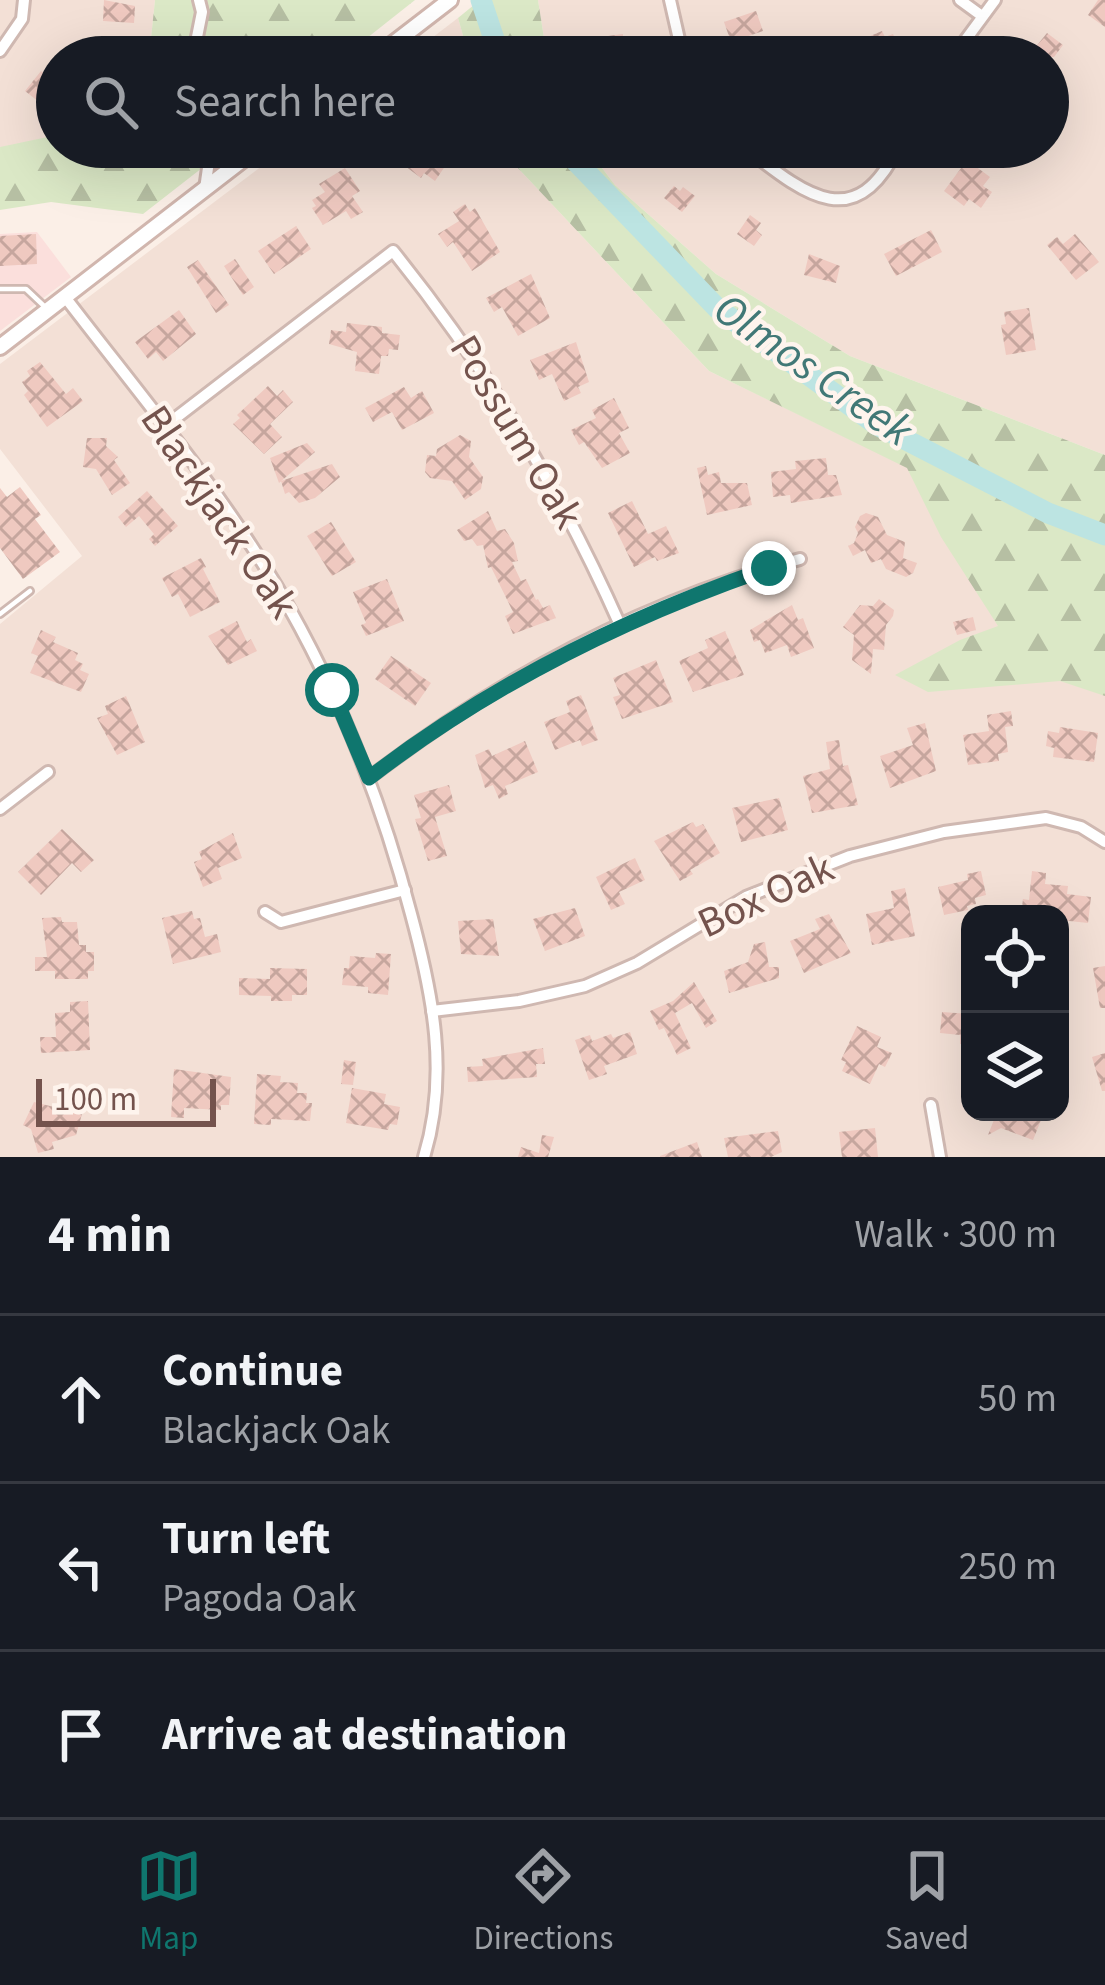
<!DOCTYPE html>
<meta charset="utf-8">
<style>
:root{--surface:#171b24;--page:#242831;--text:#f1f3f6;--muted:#9ea1a6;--line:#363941;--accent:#0f766e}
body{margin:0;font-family:"Source Sans 3",sans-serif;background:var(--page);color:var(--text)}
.controls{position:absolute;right:36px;bottom:36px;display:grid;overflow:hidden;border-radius:24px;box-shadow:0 12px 48px #0002}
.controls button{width:108px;height:108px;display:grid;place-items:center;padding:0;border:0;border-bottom:3px solid var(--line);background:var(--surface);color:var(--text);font:60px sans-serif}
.scale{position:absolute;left:36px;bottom:30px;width:180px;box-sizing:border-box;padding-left:12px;border:6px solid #74534d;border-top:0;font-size:33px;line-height:42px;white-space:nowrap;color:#74534d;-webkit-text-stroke:9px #fef4ed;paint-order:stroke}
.stop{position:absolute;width:36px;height:36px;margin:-27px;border:9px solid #0f766e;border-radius:50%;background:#fff}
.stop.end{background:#0f766e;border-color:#fff;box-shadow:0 3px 12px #0008}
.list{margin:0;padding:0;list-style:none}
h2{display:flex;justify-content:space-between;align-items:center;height:156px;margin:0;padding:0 48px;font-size:51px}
h2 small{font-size:39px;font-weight:400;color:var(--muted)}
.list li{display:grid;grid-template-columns:78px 1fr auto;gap:36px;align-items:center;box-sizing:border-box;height:168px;padding:0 48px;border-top:3px solid var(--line)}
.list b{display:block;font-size:45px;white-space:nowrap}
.list p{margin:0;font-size:39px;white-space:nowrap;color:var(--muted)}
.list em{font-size:39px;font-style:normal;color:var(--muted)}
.icon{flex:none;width:66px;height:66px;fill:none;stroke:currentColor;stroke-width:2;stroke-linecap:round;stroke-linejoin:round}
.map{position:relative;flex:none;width:1105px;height:1157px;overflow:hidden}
.search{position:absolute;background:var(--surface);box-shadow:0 12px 48px #0002;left:36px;right:36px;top:36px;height:132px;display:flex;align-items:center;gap:30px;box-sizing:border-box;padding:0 42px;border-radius:66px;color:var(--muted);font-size:45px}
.sheet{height:660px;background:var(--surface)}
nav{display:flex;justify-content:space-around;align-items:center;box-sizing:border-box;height:168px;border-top:3px solid var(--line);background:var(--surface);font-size:33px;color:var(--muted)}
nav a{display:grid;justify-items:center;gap:6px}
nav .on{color:var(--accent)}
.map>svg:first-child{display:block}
.residential{fill:#f3e0d6;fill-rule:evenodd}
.commercial{fill:#fbdfdc}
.forest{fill:url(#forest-firs)}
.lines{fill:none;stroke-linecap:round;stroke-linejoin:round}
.river{stroke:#bce4e2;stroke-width:21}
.building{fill:url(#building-cross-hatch)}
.lane-casing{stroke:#cfb8b1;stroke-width:10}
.street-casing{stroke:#cfb8b1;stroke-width:16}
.secondary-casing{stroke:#d1b6ae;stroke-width:20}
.lane{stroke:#fff;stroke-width:4.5}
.street{stroke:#fff;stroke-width:10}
.secondary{stroke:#fff;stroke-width:14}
.route{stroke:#0f766e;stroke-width:15}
.labels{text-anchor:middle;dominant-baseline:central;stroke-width:9;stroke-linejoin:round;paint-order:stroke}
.street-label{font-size:42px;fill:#74534d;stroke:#fef4ed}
.water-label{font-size:45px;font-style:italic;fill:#417876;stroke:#fef4ed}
</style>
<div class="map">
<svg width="1105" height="1157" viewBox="0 0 1105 1157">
<defs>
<pattern id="forest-firs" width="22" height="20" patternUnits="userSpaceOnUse" patternTransform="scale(3)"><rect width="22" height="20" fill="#dbe8c6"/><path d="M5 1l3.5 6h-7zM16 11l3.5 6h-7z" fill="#b6bfa3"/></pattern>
<pattern id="building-cross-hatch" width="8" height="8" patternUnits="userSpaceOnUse" patternTransform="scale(3)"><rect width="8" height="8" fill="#efc9c0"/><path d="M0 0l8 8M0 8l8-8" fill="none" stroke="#c6a69e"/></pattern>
</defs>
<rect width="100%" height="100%" fill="#fbefe7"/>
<g class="residential">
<polygon points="0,0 155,0 149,57 57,57 57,138 0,157"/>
<polygon points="538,0 1105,0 1105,455 850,356 716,274 615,185 586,147 1048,147 1048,57 547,57"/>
<polygon points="458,18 469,57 407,57"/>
<path d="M287,147H498L709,371L1105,563V1157H0V624L82,556L0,449V364ZM970,914H1060V1112H970Z"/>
</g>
<polygon class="commercial" points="37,232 71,277 0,331 0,234"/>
<g class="forest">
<polygon points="155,0 415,0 343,57 149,57"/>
<polygon points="480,0 538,0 547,57 469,57 458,18"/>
<polygon points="57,135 57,147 229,147 143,214 51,202 0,210 0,147"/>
<polygon points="498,147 586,147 615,185 716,274 850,356 1105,455 1105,696 1060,681 928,692 895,675 960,640 998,626 941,537 907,468 709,371"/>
</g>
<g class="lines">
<g class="river">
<polyline points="481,0 500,57"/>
<polyline points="562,147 717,308 877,425 1048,513 1105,535"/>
</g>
</g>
<g class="building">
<polygon points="104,0 135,6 134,23 103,21"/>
<polygon points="1098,0 1105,0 1105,27 1088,15"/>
<polygon points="756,11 763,31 731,42 724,22"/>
<polygon points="882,31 885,37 893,34 903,57 877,57 868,37"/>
<polygon points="1047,33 1063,45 1054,57 1019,57 1029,45 1034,49"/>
<polygon points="623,34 622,57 602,57 600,37"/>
<polygon points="57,59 57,116 25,91 41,71 45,74"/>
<polygon points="400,147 432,147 450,159 435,181 424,173 421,178 393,157"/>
<polygon points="967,160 990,177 983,186 992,192 981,208 969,199 964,206 944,191"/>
<polygon points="345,168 360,191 352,196 363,212 351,219 346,211 323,225 312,208 316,206 312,200 325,192 319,184"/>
<polygon points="674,186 680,191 683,187 695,196 682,212 664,198"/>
<polygon points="465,204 470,212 475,208 500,252 472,271 453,242 447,247 438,234 459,221 453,212"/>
<polygon points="750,215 761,223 756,230 762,235 754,246 737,234"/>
<polygon points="296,226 311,249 274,274 258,251"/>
<polygon points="931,230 942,252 896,276 884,254"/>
<polygon points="36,234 37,264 0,266 0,236"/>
<polygon points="1075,234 1099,262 1076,280 1047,245 1057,237 1063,244"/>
<polygon points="809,254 840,266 836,283 804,275"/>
<polygon points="235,259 254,287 243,295 224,266"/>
<polygon points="198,260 229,305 216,313 187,267"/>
<polygon points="531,274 550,318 518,336 502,307 494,312 486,298"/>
<polygon points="1029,308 1036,350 1006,355 1001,325 1006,324 1004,312"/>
<polygon points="179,310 196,334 163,361 156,352 148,359 135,342"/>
<polygon points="347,323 382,327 382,333 400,335 398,350 389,349 388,356 381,356 379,374 355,371 357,352 329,344 331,330 346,332"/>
<polygon points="576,342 589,382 578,387 581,393 564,401 552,374 539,380 530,360"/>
<polygon points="40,362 66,394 73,388 83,401 47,427 24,395 28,391 22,382 30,376 27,371"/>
<polygon points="268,386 277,396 283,390 293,402 270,424 282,437 264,454 233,424 240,418 237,415"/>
<polygon points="404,387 411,398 422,391 434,413 402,430 392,412 373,422 365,408"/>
<polygon points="614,398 629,428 619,433 630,453 602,468 584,442 579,445 571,430 596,418 592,410"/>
<polygon points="460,435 471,441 469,457 483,477 481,489 465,500 452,481 430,478 425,472 427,455 436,456 437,449"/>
<polygon points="87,438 107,438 106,446 118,457 114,460 130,483 112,495 96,469 83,467"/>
<polygon points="307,443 315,452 279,483 270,458"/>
<polygon points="826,458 828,475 836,475 842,495 791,503 790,495 773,497 771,472 796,469 795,461"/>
<polygon points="332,464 340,477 315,498 299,503 289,492 285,494 281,481"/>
<polygon points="706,466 708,475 719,472 721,483 747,483 752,505 707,515 697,468"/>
<polygon points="20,487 41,515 35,519 60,552 23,579 0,548 0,488 7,497"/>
<polygon points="147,491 178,526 155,546 149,539 154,534 139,516 126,527 118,517"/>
<polygon points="632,501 648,534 666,526 679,553 657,561 655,557 634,567 608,513"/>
<polygon points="488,511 497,531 505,529 514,543 518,561 512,562 521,581 526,579 536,600 538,599 543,608 550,605 556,618 513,634 505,616 513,612 491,567 488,568 483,545 477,546 472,539 464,541 457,530"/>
<polygon points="866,513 878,517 887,535 905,542 903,558 917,563 913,573 906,577 886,569 881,559 871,563 865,550 853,556 848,546 854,543 858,533 855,527 860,516"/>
<polygon points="331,522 356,562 332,576 307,536"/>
<polygon points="201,558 206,567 203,569 220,602 190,617 178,594 172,597 162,578"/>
<polygon points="387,579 404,621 366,636 361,625 366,623 353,592"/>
<polygon points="879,599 894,610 893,616 886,625 884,650 873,649 871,674 852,660 854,635 843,627 860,605 873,606"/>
<polygon points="792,605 798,620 803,618 814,648 791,657 787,645 765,653 760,640 754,642 750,630"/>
<polygon points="973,617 976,630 957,635 953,622"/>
<polygon points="237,621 247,642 251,639 257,651 228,665 208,636"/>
<polygon points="41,630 56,637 53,642 78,653 75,660 83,664 80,670 89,674 81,692 30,673 38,656 31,653"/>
<polygon points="725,631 744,675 693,692 679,661 708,648 705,640"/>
<polygon points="391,656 431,683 415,706 375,679"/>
<polygon points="656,660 673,702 622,719 613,697 620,695 613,678"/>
<polygon points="581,695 598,740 582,746 580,740 555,750 544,722 570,712 566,701"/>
<polygon points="126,696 145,742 117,755 97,718 108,714 105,706"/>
<polygon points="1011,711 1013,726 1005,727 1008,752 998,754 999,761 968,765 963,735 989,731 987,715"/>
<polygon points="925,723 936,771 890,788 880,756 913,745 907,728"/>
<polygon points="1060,727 1098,733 1094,762 1053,757 1054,748 1046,746 1048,731 1059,733"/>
<polygon points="839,740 843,766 848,765 858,805 812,813 803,776 830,769 826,742"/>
<polygon points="525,741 538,772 505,786 508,794 499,799 493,785 485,788 475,755 489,749 492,756"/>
<polygon points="449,785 456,811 435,817 447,856 428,861 415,819 421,818 414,795"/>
<polygon points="779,798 788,830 741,842 732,808"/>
<polygon points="693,822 696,827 703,824 720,853 690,870 693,874 680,881 654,841"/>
<polygon points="62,829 94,860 81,872 72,863 41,895 18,872"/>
<polygon points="233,833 242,858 218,868 222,879 203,887 194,862 202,859 199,852"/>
<polygon points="635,858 645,880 619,892 625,904 611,910 596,877"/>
<polygon points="981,871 986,895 975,898 976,904 967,906 968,910 944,915 938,887 968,880 967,874"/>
<polygon points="1032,871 1046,873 1045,884 1068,886 1067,894 1091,897 1088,923 1060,920 1060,914 1021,914 1023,899 1029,900"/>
<polygon points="905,888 915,936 872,945 866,914 894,908 891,891"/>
<polygon points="575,908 585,936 545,951 533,919"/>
<polygon points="192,911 194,919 200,918 205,937 217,934 221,952 173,964 162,918"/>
<polygon points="829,914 851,953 804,973 790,941 820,929 815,919"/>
<polygon points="61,917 62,922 77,922 79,945 86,945 86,952 94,952 94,971 88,971 88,979 55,979 55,971 35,971 35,957 47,957 42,918"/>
<polygon points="493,919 499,956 461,954 458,921"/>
<polygon points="765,942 769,967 779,967 779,978 729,993 724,971 748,962 754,944"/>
<polygon points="376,953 391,954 388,995 368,993 368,987 342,985 344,968 349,968 350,956 375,958"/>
<polygon points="1105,966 1105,1008 1100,1008 1093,968"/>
<polygon points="270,968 307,969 307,995 292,995 292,1001 271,1001 271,996 239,995 239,978 270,979"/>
<polygon points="694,982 717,1021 706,1028 692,1003 675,1013 691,1048 677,1055 664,1028 659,1030 650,1011 673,1001"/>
<polygon points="88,1001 90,1050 41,1053 40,1037 56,1037 55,1013 70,1012 70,1002"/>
<polygon points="942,1012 970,1014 970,1045 960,1044 960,1035 940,1033"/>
<polygon points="857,1026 881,1037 877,1047 892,1053 885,1067 879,1064 870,1084 842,1071 846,1062 841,1060"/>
<polygon points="630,1032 637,1054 604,1066 607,1074 589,1080 575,1040 590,1035 592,1041 611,1034 613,1038"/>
<polygon points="543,1048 545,1064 536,1064 537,1077 468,1082 467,1067 483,1066 482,1059"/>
<polygon points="1105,1053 1105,1091 1102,1091 1092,1057"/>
<polygon points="344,1060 356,1062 353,1085 341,1084"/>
<polygon points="174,1069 231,1077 229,1105 221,1105 221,1110 184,1108 184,1118 171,1117"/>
<polygon points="257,1074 281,1076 280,1082 298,1083 297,1093 307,1093 306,1103 312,1103 310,1121 271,1119 271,1125 254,1124"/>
<polygon points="352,1088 386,1094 384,1104 400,1107 397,1125 390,1124 388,1130 346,1123"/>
<polygon points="34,1102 82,1114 76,1135 52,1142 54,1149 38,1153 31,1129 23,1125"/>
<polygon points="997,1112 1036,1112 1043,1115 1033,1140 1001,1128 988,1135"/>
<polygon points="875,1128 878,1157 842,1157 839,1132"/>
<polygon points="778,1131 782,1152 771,1157 728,1157 724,1138"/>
<polygon points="542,1135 554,1137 548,1157 518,1157 521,1147 539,1153"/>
<polygon points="697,1142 702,1157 660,1157 660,1156"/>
</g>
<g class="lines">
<g class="lane-casing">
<g id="lane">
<polyline points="0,289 26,289 44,306"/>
<polyline points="0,614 30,591"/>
</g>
</g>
<g class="street-casing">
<g id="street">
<polyline points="670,0 683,57"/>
<polyline points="960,0 982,16"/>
<polyline points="0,51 22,19 24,0"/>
<polyline points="193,57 202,12 199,0"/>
<polyline points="953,57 995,0"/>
<path d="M744,147C802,192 855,238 898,147"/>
<polyline points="205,189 211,147"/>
<path d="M65,297C137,391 215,483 276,585C337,688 381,799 411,914C433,995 449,1075 424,1157"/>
<path d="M164,427L393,251C486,366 560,490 620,625"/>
<path d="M369,778C497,680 643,601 800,559"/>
<polyline points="0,809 48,772"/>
<polyline points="265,912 281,922 405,890"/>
<polyline points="432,1011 519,1001 585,986 637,963 746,897 850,856 944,832 1046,818 1081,827 1105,842"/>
<polyline points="931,1105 940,1157"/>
</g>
</g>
<g class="secondary-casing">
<g id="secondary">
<polyline points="376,57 450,0"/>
<polyline points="0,347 259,147"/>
</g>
</g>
<use href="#lane" class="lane"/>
<use href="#street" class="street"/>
<use href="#secondary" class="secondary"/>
</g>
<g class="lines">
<path class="route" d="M332,690L369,778C491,684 624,618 769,568"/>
</g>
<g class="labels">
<g class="street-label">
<text transform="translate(516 432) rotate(59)">Possum Oak</text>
<text transform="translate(219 512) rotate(56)">Blackjack Oak</text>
<text transform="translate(766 896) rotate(-25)">Box Oak</text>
</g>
<g class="water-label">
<text transform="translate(813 370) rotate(35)">Olmos Creek</text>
</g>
</g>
</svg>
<div class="controls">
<button><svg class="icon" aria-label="locate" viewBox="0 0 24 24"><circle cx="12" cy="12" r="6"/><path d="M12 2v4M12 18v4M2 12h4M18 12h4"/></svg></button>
<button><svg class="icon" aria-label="layers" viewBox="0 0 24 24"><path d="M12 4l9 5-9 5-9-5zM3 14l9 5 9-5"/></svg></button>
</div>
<div class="scale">100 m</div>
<div class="stop" style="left:332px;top:690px"></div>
<div class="stop end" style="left:769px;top:568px"></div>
<div class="search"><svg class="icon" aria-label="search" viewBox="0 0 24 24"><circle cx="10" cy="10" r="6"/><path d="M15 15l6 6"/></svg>Search here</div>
</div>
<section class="sheet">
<h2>4 min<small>Walk · 300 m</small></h2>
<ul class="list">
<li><svg class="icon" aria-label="ahead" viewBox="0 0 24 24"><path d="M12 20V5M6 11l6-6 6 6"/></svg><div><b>Continue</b><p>Blackjack Oak</p></div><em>50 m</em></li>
<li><svg class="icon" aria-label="left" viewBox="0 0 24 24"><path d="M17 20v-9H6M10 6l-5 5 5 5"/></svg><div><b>Turn left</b><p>Pagoda Oak</p></div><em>250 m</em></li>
<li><svg class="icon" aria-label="arrive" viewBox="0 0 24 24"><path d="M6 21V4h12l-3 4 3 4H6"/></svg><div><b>Arrive at destination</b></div></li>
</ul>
</section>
<nav>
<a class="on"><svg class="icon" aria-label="map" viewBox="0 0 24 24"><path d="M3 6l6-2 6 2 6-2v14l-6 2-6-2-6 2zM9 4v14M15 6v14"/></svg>Map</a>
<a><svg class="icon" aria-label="directions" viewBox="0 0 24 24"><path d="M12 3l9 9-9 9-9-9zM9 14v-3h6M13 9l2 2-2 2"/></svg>Directions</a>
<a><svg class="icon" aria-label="saved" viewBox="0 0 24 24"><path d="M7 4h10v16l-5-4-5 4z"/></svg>Saved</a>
</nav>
